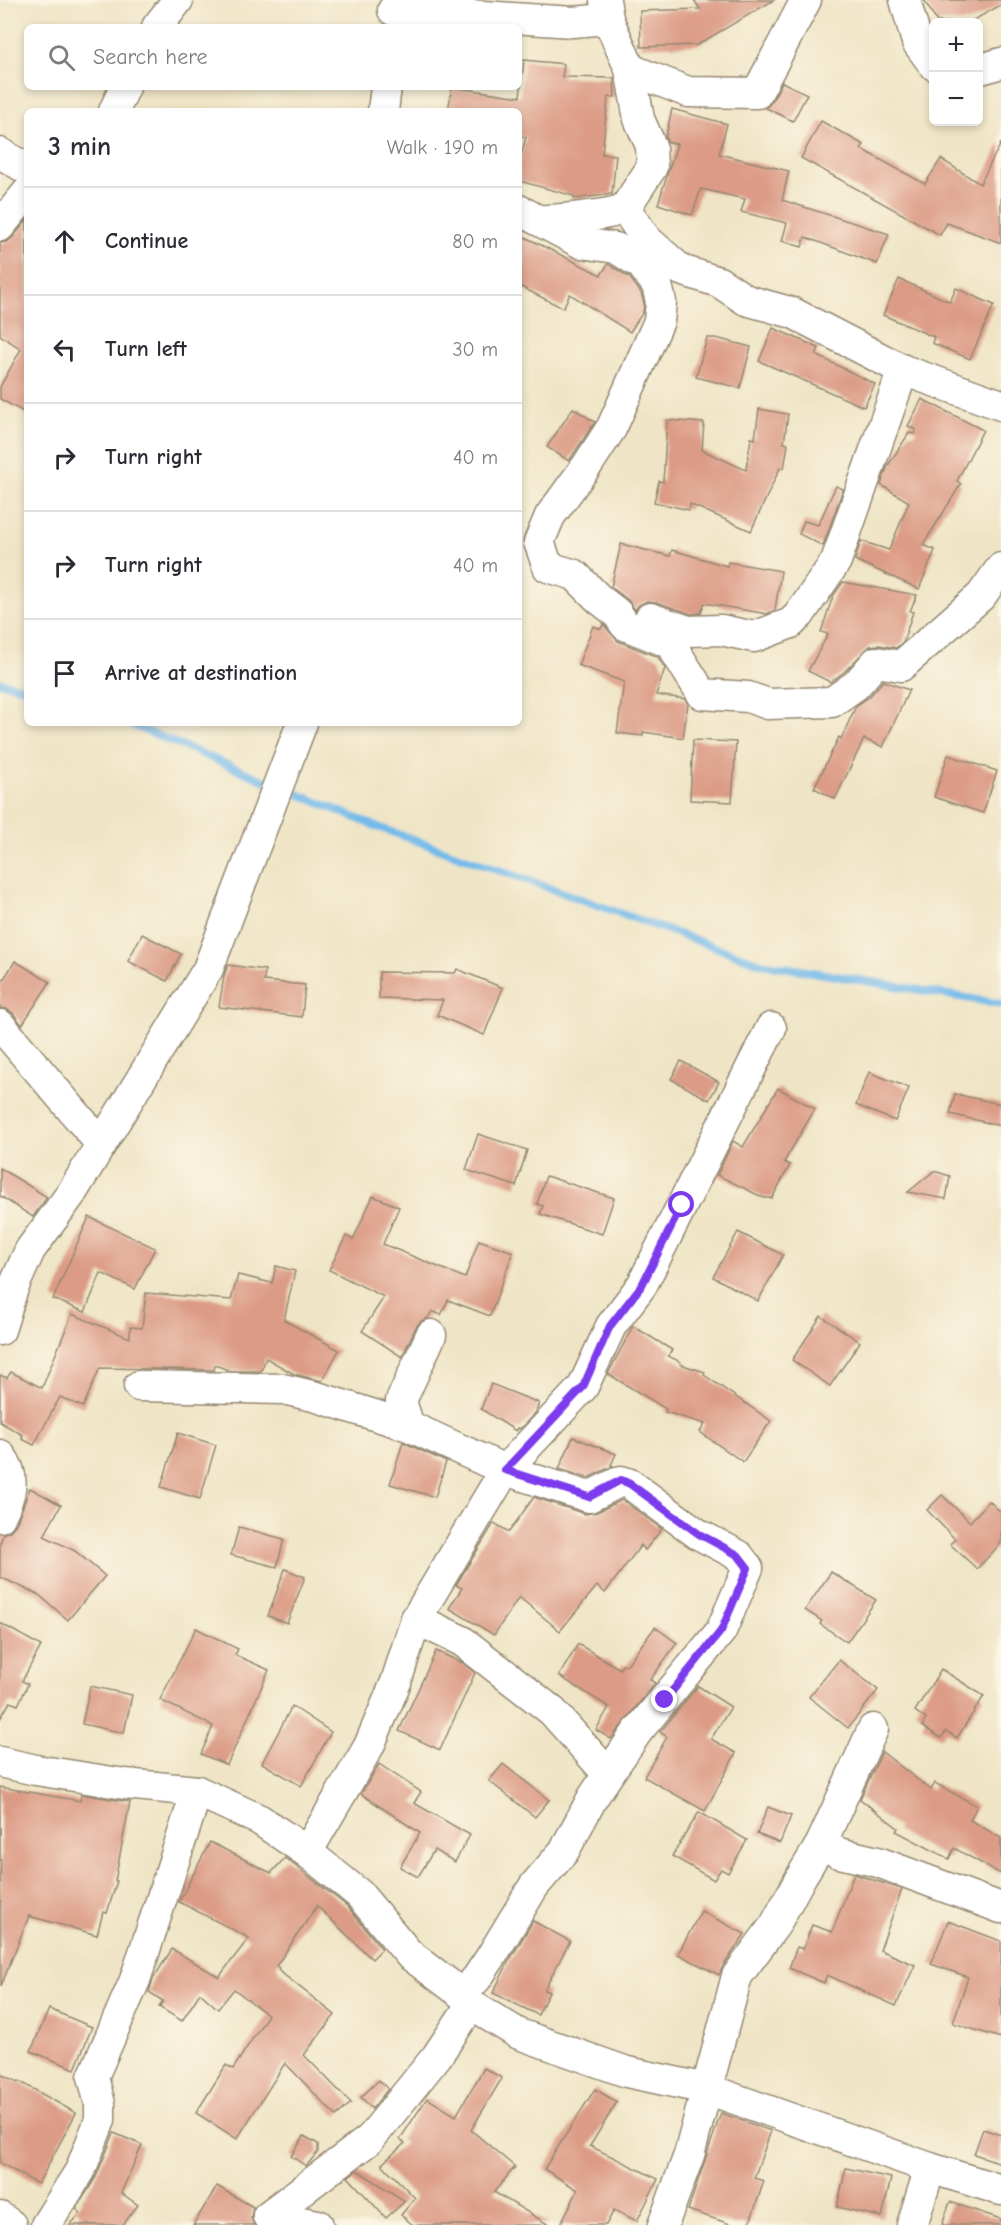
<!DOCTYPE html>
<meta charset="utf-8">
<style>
:root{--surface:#fff;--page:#f2f2f3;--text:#2b2b33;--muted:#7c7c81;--line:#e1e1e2}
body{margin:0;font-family:"Comic Neue",sans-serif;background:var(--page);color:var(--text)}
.controls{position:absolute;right:18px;top:18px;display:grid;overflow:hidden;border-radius:9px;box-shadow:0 3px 9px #0003}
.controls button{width:54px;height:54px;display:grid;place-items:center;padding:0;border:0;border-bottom:2px solid var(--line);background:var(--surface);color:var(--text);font:30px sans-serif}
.stop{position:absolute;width:18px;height:18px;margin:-14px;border:4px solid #7c3aed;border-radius:50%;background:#fff}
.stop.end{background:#7c3aed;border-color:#fff;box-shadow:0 2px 6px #0008}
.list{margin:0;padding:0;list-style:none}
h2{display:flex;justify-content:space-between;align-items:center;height:78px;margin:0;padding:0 24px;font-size:26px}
h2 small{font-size:20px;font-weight:400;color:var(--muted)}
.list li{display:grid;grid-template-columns:39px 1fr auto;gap:18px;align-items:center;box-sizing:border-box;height:108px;padding:0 24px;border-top:2px solid var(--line)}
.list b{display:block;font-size:22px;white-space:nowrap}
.list em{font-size:20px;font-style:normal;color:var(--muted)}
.icon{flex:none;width:33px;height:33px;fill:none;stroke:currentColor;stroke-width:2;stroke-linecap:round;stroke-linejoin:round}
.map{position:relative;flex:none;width:1001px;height:2225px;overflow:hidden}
.search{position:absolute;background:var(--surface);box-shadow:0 3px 9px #0003;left:24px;top:24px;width:498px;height:66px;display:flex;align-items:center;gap:15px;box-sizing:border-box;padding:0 21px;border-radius:9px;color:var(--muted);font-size:22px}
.panel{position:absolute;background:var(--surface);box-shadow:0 3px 9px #0003;left:24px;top:108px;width:498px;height:618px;border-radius:9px}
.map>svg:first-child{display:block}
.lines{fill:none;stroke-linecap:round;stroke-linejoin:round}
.stream{stroke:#73baea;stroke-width:8}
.building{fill:#dc9b86}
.minor-casing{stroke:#958872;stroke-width:33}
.minor{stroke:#fff;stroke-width:30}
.route{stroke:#7c3aed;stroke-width:8}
</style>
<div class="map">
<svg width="1001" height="2225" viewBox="0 0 1001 2225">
<rect width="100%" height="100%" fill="#fcf5e5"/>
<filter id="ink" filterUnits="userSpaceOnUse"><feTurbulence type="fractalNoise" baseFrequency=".0167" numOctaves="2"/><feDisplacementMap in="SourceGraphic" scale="12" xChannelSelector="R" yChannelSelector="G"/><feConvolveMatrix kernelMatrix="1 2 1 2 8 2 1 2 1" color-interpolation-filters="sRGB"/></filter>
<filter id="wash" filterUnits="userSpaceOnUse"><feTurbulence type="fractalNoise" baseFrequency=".008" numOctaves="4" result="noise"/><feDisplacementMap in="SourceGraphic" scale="24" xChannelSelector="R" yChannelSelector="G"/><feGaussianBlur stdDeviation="1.35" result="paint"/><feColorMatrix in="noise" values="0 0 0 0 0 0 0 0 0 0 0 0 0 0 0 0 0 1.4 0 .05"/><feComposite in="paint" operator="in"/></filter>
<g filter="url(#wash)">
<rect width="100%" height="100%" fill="#efe5c6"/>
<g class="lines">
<g class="stream">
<polyline points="0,682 27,689"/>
<polyline points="128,723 273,784"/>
<polyline points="284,788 375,826 760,963 1001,1004"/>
</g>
</g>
<g id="blocks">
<g class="building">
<polygon points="694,0 774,0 697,45 641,47 640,11 700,9"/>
<polygon points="924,0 1001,0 1001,5 970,22 937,22"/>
<polygon points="524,60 564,64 562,77 614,78 615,97 608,97 602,154 616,155 612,194 574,199 574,196 519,181 519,163 526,137 519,136 519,111 448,111 452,87 520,97"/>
<polygon points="782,82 807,94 793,121 766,108 772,101"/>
<polygon points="672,109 727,124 719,154 789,171 782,200 889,234 877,264 805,237 802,247 782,241 787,223 741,212 745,199 701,189 692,215 658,204 677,144 667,142 666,136"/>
<polygon points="821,121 864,145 861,149 925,184 941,159 980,184 1001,143 1001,243 947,223 940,235 801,158"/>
<polygon points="27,220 27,414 0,399 0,387 21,349 0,335 0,243 7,242 13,237"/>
<polygon points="519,234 601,275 608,264 629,277 641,293 644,303 643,312 630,332 570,294 563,308 519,286"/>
<polygon points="899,279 950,302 956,288 994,305 970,359 932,343 934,337 883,315"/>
<polygon points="773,328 819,348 816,355 875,384 864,407 759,361"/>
<polygon points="707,338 716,338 751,347 740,388 696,377"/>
<polygon points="922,399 983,430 957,481 961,484 923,545 935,550 919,589 855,560 861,541 889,550 909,502 881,485 887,467 909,433 915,434 916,430 908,426"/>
<polygon points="573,408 595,422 569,461 547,447"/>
<polygon points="759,409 788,414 784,443 788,444 784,468 780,468 751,531 690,504 689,510 654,502 659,481 663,482 667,420 704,423 702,450 746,470 751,438 755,439"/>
<polygon points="836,486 843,489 823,546 799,534 804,521 818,525"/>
<polygon points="621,544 670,556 672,550 727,566 728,562 781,571 775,610 767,614 704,603 701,613 691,614 656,602 647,601 639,605 635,610 628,600 611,587"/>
<polygon points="843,582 917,595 910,611 913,612 903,642 896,648 879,645 870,646 844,672 830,682 808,671 828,634 821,632 833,596"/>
<polygon points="603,624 618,641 658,657 665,668 656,695 685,699 688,704 683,738 643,732 643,736 617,733 624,682 578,665 593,626 601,629"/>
<polygon points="883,681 909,690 883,747 864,739 835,799 814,788 839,737 841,739 856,706 869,697"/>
<polygon points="693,740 736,742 732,802 690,800"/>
<polygon points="948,755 997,771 983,813 934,797"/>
<polygon points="142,934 181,954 167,981 128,961"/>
<polygon points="15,961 50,982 22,1025 13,1013 6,1009 0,1008 0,985"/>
<polygon points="228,965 265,970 264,981 305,985 302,1017 219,1007 224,976"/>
<polygon points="457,969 503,988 484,1035 437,1015 443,1000 379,998 379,972 455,973"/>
<polygon points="681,1061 719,1082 709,1100 671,1079"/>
<polygon points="869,1072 909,1088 895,1121 856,1105"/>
<polygon points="778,1088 815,1109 784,1162 790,1165 772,1198 764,1198 717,1175 733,1141 743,1147"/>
<polygon points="955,1094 1001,1104 1001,1126 950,1114"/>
<polygon points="478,1134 527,1150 516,1186 466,1170"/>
<polygon points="0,1168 47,1197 33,1217 0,1196"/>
<polygon points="934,1171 950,1176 946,1199 908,1192"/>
<polygon points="546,1176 614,1198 602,1234 540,1214 543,1206 537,1204"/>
<polygon points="373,1196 399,1207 383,1244 465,1278 479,1240 513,1252 490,1316 448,1300 441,1315 432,1311 428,1318 421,1321 416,1327 402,1357 362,1331 384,1297 329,1270 346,1236 353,1240"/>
<polygon points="89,1217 155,1248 135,1289 101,1273 85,1312 53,1299"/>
<polygon points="738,1232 783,1255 758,1301 713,1277"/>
<polygon points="276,1266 295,1271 284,1320 339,1350 322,1381 294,1374 266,1358 261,1371 231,1371 215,1365 214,1370 100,1368 83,1407 60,1397 34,1445 22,1439 23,1435 0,1422 0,1375 7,1378 11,1372 42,1388 72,1314 130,1338 130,1327 142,1328 146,1293 231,1300 238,1275 272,1283"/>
<polygon points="821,1316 860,1342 830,1386 792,1360"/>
<polygon points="633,1326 672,1350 668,1356 681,1362 680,1364 705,1372 704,1375 771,1421 743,1462 700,1432 705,1424 665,1412 666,1409 608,1374"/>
<polygon points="491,1384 539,1403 536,1412 520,1429 517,1428 516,1431 481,1409"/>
<polygon points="178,1433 216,1445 200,1499 161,1487"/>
<polygon points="573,1437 616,1454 611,1465 613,1466 588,1478 559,1469"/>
<polygon points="403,1442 446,1462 435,1497 390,1484"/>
<polygon points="30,1488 61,1505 44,1536 75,1551 105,1576 68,1620 39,1595 0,1577 0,1543 4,1533 10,1531 16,1524"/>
<polygon points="942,1495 970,1522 989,1501 1001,1512 1001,1543 977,1569 950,1544 955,1539 927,1510"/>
<polygon points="534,1497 585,1514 597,1512 622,1500 662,1529 645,1550 641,1545 605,1593 597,1586 560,1631 519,1597 494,1635 449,1608 462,1588 456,1585 494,1523 509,1532"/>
<polygon points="239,1527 284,1539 277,1567 231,1555"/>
<polygon points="285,1569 305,1577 287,1623 268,1616"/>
<polygon points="831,1572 876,1600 847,1642 820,1624 822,1621 805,1610"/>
<polygon points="0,1623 41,1646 22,1681 28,1684 18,1705 10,1702 0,1719"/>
<polygon points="655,1627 677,1643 650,1680 655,1683 611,1739 596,1730 609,1707 559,1676 578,1644 620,1669 623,1664 626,1666"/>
<polygon points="196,1628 238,1649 235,1655 269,1670 227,1765 201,1754 213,1726 160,1700"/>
<polygon points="436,1651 463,1663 475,1673 440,1750 399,1731"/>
<polygon points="839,1660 878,1690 848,1728 809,1697"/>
<polygon points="941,1669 984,1696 957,1738 946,1731 941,1738 922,1726 926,1719 915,1711"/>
<polygon points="90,1686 132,1695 124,1733 82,1724"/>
<polygon points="698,1686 731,1707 711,1739 736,1753 705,1811 644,1777 667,1737 660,1732"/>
<polygon points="292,1706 331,1732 301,1786 262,1763"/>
<polygon points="882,1752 931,1790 935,1783 977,1806 970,1820 1001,1838 1001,1874 954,1848 949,1859 896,1831 898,1828 860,1799"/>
<polygon points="379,1764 421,1792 414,1803 470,1835 455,1862 434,1850 418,1877 400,1867 420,1833 361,1794"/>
<polygon points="503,1764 549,1800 535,1817 489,1781"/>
<polygon points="0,1787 80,1801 81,1794 130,1802 115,1881 117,1881 107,1913 103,1912 97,1935 29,1916 1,1986"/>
<polygon points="768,1807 791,1816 780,1843 757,1834"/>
<polygon points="699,1812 747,1840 728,1873 721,1869 714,1880 672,1856"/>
<polygon points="210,1842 271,1873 285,1858 347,1906 382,1949 372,1959 317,1906 276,1966 279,1968 278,1970 335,2015 304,2055 351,2103 336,2116 285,2063 237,2139 196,2113 226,2065 233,2069 268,2015 234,1989 218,2009 200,1993 182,2021 159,2007 163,2001 149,1992 153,1979 172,1949 219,1977 249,1938 179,1902"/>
<polygon points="854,1874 902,1889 880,1950 915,1965 896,2006 827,1975 824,1983 789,1968 797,1947 803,1949 812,1925 832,1932"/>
<polygon points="701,1911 745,1934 723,1966 719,1975 678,1954"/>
<polygon points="533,1921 570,1941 544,1990 549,1992 538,2015 493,1993 509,1961"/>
<polygon points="948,1921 1001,1941 1001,2038 953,2023 968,1977 931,1964"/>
<polygon points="49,2009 92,2027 75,2069 31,2051"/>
<polygon points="484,2068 502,2078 471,2130 515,2167 494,2192 549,2225 413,2225 401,2215 415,2198 382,2164 405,2143 400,2139 427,2098 456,2116"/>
<polygon points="0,2074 18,2082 19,2081 76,2113 38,2184 0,2163"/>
<polygon points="379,2080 388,2089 372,2109 361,2097"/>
<polygon points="595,2089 617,2102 590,2146 658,2179 637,2221 614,2210 606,2225 560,2225 578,2190 544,2169"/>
<polygon points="721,2113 771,2131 754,2178 764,2181 749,2225 733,2225 688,2210"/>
<polygon points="983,2129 1001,2135 1001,2163 974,2154"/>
<polygon points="114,2133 142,2145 121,2193 138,2205 123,2225 70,2225 81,2213 76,2209 96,2177"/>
<polygon points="304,2136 318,2144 318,2152 306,2166 291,2156"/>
<polygon points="846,2168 891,2178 882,2217 837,2207"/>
<polygon points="357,2170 405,2201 386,2218 348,2177"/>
<polygon points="217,2186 253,2207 251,2218 254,2225 193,2225"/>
<polygon points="950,2202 1001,2219 1001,2225 942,2225"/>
</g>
</g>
</g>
<g filter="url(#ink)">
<use href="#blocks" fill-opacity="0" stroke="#958872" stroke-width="1.5"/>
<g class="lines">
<g class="minor-casing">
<g id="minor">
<polyline points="605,0 608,19 630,69 639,119 651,146 652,167 625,208"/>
<polyline points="905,0 917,42 934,65"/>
<polyline points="393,10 573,22 608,19"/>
<polyline points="157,27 178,0"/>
<polyline points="630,69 688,92 757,93 806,0"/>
<polyline points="978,70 1001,63"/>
<polyline points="114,111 125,87"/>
<polyline points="383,111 386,87"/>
<polyline points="0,153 27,169"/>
<polyline points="519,210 581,243 616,248 641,264 657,285 661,302 659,321 612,427 588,464 550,516 539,542 548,567 575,575 599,599 617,613 625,625 670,643 702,694 748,697 768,704 832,702 856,685 876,662 901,666 981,596 1001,568"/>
<path d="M538,220C553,221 613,215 625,208L646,239L681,270L719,282L746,300L793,313L903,370L1001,405"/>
<polyline points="0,226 27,193"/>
<polyline points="650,618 688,631 721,630 754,637 791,623 800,614 836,561 903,370"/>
<polyline points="0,1025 101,1144"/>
<polyline points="0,1330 13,1288 30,1250 71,1194 208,969 302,723"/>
<polyline points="431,1335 401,1401 409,1426 505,1470 589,1497 621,1481 630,1484 698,1534 738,1555 748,1568 721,1631 637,1732 593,1797 564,1851 534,1886 491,1957 477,1978 462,1994"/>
<polyline points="139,1386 283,1389 317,1397 409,1426"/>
<path d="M0,1455C17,1476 11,1495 0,1517"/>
<polyline points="416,1619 462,1641 552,1711 608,1774"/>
<polyline points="0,1762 36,1770 125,1784 197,1791 260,1820 307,1852 359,1894 409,1954 462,1994 471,2005 519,2034 627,2072 707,2089 930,2168 1001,2190"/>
<polyline points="821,1844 839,1853 878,1862 1001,1908"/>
<polyline points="307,1852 369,1746 396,1682 416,1619 505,1470 583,1387 611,1326 642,1285 771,1028"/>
<polyline points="268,2216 370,2139 437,2056 471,2005"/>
<polyline points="268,2216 318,2225"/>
<polyline points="0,2217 11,2225"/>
<polyline points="46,2225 80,2171 100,2120 100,2104 93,2077 135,1980 197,1791"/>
<polyline points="663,2225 689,2155 737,1976 775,1925 801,1877 821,1844 873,1729"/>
<polyline points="912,2225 930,2168"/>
</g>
</g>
<use href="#minor" class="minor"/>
</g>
</g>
<g class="lines" filter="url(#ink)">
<polyline class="route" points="665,1700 721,1631 748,1568 738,1555 699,1534 630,1484 621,1480 589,1497 505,1470 583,1387 610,1326 642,1285 682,1205"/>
</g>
</svg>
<div class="controls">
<button>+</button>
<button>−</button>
</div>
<div class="stop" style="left:682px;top:1205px"></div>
<div class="stop end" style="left:665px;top:1700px"></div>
<div class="search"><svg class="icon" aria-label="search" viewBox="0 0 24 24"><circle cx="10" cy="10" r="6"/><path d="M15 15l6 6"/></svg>Search here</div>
<section class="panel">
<h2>3 min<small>Walk · 190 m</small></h2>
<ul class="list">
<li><svg class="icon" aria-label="ahead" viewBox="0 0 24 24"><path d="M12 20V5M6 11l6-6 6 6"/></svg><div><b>Continue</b></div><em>80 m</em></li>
<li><svg class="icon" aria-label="left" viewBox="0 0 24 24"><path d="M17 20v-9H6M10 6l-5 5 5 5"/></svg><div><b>Turn left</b></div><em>30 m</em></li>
<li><svg class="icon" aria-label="right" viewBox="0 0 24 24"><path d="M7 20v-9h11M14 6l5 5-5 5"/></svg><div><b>Turn right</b></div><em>40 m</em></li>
<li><svg class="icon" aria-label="right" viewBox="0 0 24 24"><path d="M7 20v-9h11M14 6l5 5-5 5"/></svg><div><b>Turn right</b></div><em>40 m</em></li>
<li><svg class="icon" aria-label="arrive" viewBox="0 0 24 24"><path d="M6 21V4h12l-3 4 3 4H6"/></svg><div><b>Arrive at destination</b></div></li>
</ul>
</section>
</div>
